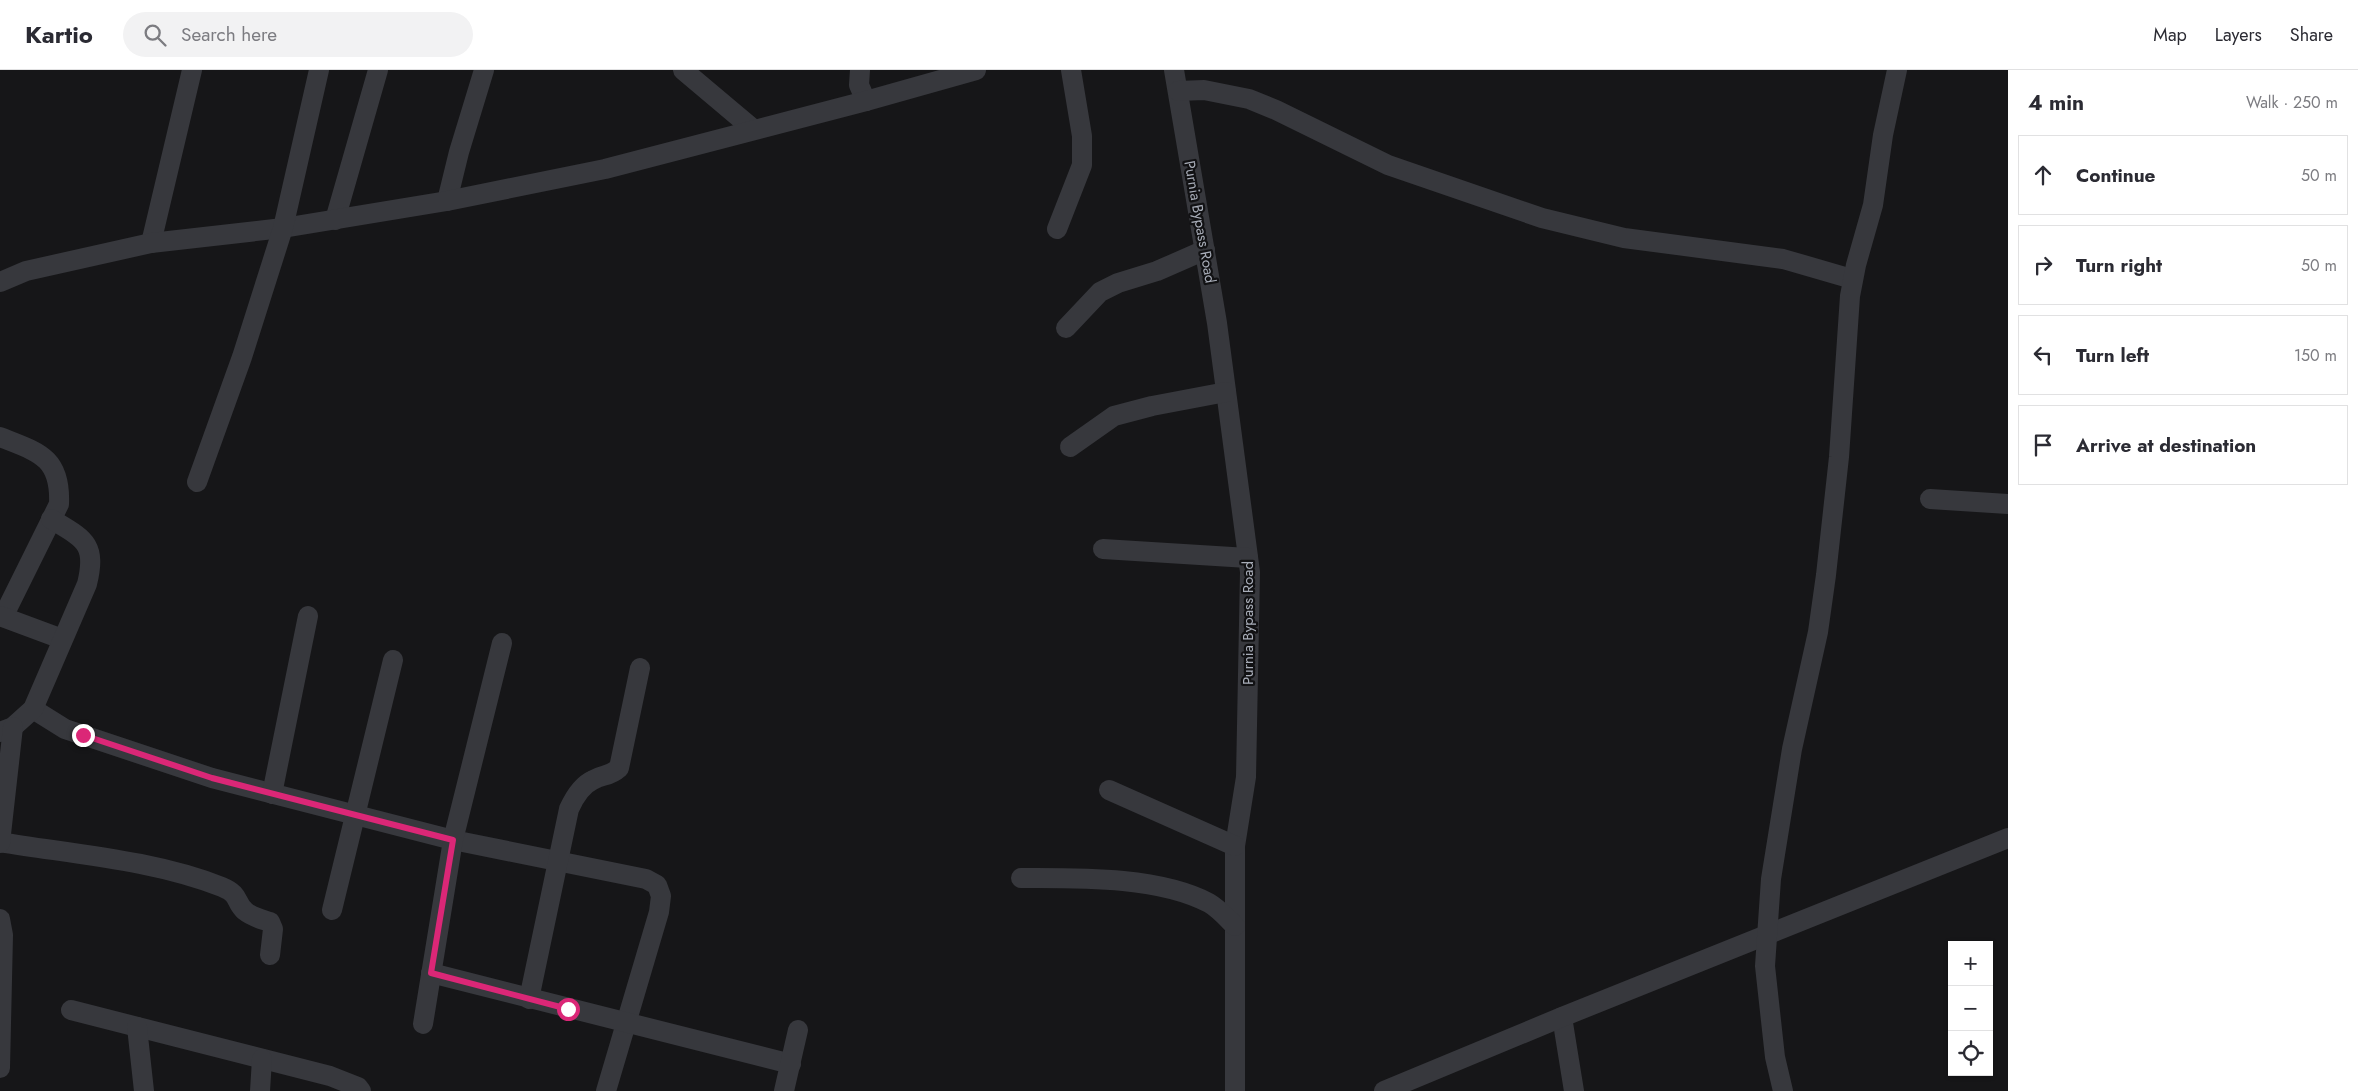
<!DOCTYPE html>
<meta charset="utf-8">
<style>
:root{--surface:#fff;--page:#f2f2f3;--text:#2b2b33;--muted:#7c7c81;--line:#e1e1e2}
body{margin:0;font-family:Jost,sans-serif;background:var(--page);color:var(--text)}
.controls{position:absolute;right:15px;bottom:15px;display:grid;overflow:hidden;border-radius:0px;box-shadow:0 1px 4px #0004}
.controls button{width:45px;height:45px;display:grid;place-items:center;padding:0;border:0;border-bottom:1px solid var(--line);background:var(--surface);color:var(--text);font:25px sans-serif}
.stop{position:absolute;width:15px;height:15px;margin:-11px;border:4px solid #db2777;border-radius:50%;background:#fff}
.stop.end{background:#db2777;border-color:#fff;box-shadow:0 1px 5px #0008}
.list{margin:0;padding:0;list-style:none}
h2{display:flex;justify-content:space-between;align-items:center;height:65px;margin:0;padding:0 20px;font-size:21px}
h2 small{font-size:16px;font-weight:400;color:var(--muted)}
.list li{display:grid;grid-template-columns:32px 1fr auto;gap:15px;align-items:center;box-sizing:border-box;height:80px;margin:0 10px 10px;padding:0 10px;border:1px solid var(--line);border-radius:0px}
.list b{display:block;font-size:19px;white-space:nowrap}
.list em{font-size:16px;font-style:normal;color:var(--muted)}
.icon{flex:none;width:28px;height:28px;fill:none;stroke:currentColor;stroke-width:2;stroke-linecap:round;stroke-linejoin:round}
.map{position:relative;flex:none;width:2008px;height:1021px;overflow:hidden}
header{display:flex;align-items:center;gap:30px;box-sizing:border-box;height:70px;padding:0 25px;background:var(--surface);border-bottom:1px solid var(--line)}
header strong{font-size:24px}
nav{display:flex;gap:28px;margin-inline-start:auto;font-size:18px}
.search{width:350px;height:45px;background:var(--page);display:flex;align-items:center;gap:12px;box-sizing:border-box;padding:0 18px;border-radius:28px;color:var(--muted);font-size:19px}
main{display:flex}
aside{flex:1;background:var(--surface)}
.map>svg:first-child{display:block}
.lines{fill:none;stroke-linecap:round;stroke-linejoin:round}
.minor{stroke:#37383d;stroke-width:20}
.route{stroke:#db2777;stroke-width:6}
.labels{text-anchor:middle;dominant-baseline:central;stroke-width:4.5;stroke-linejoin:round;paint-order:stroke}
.street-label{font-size:15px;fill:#a8adb8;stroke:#111113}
</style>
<header>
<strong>Kartio</strong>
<div class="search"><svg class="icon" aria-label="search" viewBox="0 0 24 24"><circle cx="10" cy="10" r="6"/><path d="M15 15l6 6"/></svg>Search here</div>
<nav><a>Map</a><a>Layers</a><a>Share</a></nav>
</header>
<main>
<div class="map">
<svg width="2008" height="1021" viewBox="0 0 2008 1021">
<rect width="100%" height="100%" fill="#161618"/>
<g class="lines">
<g class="minor">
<polyline points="683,0 753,59"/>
<polyline points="860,0 859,15 866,31"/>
<polyline points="1174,0 1217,253 1250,502 1246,707 1235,776 1235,1021"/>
<polyline points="1178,21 1204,20 1249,29 1276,40 1388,95 1542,148 1624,168 1783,189 1852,209"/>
<polyline points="447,131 459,82 484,0"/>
<polyline points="335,150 378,0"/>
<polyline points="1057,159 1082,95 1082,66 1071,0"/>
<polyline points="151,173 192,0"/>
<polyline points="0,212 26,201 151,173 283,158 447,131 605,99 866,31 976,0"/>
<polyline points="1066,258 1100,222 1118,213 1157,201 1205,180"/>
<path d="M0,367C38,382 61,387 59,434L3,547"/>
<polyline points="1070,377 1114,346 1152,336 1226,322"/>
<polyline points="197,412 242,287 283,158 319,0"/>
<polyline points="1930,429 2008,434"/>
<polyline points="1103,479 1248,488"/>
<polyline points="0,546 62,569"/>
<polyline points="33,639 65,659 212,708 453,770 646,809 657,815 661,826 659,842 606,1021"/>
<path d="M0,662L13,657L33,639L87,514C97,473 84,469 51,449"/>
<polyline points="1109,720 1235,776"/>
<polyline points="272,724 308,546"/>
<path d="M0,772C72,784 154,790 222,817C241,825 234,831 245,841C252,847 261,849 270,852L273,859L270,885"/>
<polyline points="0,773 13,657"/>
<path d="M1021,808C1077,808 1158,806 1209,833C1218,838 1227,848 1235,856"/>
<polyline points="332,840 393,590"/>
<polyline points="0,849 3,865 0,998"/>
<polyline points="431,903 791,994"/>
<path d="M529,929L569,739C574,728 582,715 593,710C603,704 609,707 619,698L640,598"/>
<polyline points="71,940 330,1006 358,1017 361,1021"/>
<polyline points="1562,947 1574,1021"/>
<polyline points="423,954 453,770 502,573"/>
<polyline points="137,957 144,1021"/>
<polyline points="260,1021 262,989"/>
<polyline points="784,1021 798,960"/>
<polyline points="1384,1021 1562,947 2008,768"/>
<polyline points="1783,1021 1775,987 1765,896 1771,809 1792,679 1818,562 1826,505 1839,387 1850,226 1856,195 1873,135 1883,65 1897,0"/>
</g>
</g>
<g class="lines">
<polyline class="route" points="83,665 212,708 453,770 431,903 568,939"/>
</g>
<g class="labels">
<g class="street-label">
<text transform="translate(1200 152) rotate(80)">Purnia Bypass Road</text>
<text transform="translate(1248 553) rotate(-90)">Purnia Bypass Road</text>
</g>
</g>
</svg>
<div class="controls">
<button>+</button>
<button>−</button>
<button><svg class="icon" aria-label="locate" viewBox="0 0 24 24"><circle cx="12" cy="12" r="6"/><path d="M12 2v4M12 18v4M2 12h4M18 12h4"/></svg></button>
</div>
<div class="stop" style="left:568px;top:939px"></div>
<div class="stop end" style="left:83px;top:665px"></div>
</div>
<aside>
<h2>4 min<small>Walk · 250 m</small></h2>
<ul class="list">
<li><svg class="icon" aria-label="ahead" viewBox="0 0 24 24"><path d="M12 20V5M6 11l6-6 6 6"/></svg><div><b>Continue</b></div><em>50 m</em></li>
<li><svg class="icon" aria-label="right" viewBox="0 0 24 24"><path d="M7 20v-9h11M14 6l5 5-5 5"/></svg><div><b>Turn right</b></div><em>50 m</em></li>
<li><svg class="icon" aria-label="left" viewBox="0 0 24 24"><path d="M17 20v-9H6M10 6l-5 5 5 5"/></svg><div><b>Turn left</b></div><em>150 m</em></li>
<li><svg class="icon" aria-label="arrive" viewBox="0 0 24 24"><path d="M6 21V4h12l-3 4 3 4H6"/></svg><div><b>Arrive at destination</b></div></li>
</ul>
</aside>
</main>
